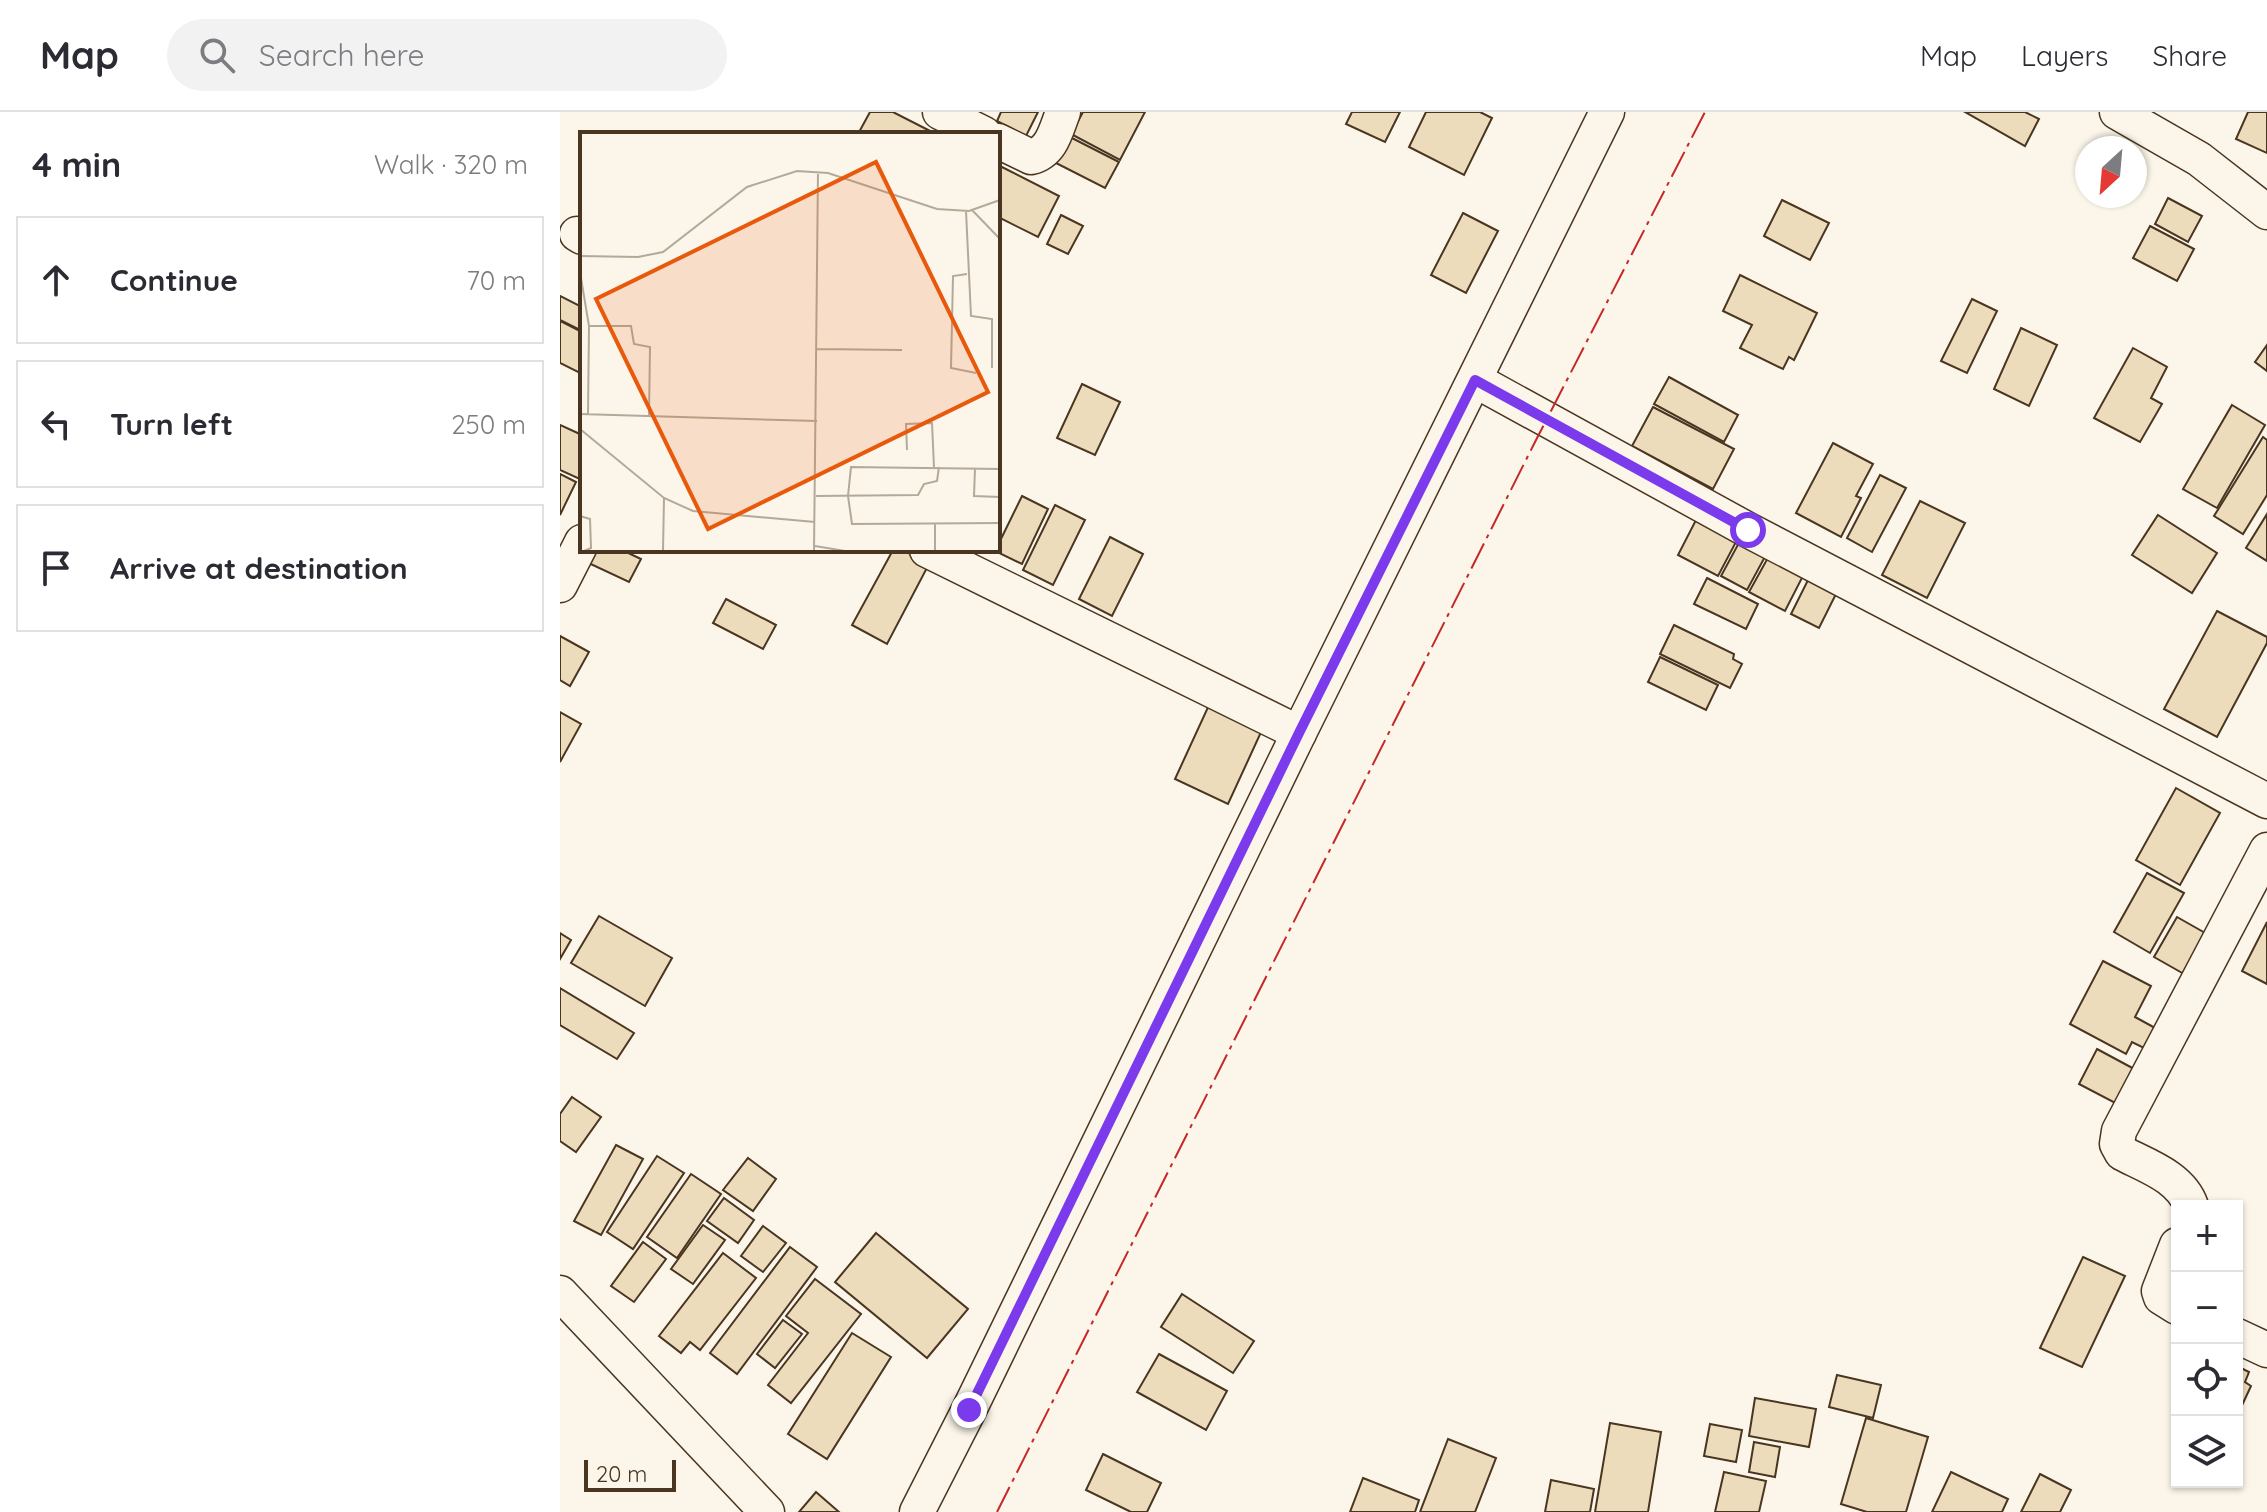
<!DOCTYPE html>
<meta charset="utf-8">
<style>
:root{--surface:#fff;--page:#f2f2f3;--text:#2b2b33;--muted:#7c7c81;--line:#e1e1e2}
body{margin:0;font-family:Quicksand,sans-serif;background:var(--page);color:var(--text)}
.controls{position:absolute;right:24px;bottom:24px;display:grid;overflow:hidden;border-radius:0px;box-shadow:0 2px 6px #0004}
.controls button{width:72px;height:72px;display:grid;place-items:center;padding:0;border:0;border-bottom:2px solid var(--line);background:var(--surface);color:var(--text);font:40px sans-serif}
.compass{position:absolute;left:1515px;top:24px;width:72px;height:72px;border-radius:50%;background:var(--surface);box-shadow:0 2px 6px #0004;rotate:206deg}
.scale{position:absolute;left:24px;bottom:20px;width:92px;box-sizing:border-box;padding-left:8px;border:4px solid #4a3520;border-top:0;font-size:22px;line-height:28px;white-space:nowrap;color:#4a3520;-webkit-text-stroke:6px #fbf6e9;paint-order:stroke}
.stop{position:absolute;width:24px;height:24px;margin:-18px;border:6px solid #7c3aed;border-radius:50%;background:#fff}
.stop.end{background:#7c3aed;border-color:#fff;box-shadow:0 2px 8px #0008}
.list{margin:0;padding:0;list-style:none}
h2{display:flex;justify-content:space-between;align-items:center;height:104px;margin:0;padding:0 32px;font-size:34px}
h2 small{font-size:26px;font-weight:400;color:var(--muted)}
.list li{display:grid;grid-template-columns:52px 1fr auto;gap:24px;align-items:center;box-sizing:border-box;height:128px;margin:0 16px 16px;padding:0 16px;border:2px solid var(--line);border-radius:0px}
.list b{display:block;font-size:30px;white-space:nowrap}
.list em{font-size:26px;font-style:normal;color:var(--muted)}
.icon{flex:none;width:44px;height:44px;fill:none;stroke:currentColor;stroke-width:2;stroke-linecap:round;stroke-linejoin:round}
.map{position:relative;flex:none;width:1707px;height:1400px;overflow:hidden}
header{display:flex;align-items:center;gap:48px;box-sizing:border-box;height:112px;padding:0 40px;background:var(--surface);border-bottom:2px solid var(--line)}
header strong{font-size:38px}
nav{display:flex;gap:44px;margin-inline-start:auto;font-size:28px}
.search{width:560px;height:72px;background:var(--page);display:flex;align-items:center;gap:20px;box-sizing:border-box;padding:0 28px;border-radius:44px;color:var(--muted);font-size:30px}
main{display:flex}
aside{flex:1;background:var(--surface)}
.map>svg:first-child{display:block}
.building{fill:#ecdcbc;stroke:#4a3520;stroke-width:2}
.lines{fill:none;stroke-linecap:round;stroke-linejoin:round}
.minor-casing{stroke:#4a3520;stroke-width:37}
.minor{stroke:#fbf6e9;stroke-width:34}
.power{stroke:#c62828;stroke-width:2;stroke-dasharray:28 6 4 6;stroke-linecap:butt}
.route{stroke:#7c3aed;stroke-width:10}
.inset-road{fill:none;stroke:#b4a999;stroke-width:2}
.view{fill:#e8590c;fill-opacity:0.15;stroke:#e8590c;stroke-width:4}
.inset-edge{fill:none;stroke:#4a3520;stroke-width:4}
</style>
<header>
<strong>Map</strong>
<div class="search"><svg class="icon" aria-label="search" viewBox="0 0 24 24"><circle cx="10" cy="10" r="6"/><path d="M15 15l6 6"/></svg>Search here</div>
<nav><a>Map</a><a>Layers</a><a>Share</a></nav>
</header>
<main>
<aside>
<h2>4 min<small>Walk · 320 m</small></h2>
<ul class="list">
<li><svg class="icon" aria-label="ahead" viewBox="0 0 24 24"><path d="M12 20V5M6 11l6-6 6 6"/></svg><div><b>Continue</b></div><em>70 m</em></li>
<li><svg class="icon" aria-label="left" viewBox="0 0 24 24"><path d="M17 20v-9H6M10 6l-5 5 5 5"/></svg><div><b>Turn left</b></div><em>250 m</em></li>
<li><svg class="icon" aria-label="arrive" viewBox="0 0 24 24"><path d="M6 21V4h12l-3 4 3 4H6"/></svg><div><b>Arrive at destination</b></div></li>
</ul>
</aside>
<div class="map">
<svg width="1707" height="1400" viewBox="0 0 1707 1400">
<rect width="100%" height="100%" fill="#fbf6e9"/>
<g class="building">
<polygon points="310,0 333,0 376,22 298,22"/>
<polygon points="441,0 478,0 466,24 437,9"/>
<polygon points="523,0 585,0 560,48 511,22"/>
<polygon points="792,0 840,0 825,30 786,12"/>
<polygon points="866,0 920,0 932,6 904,63 849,35"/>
<polygon points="1405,0 1465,0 1479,7 1465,34"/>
<polygon points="1688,0 1707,0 1707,41 1676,27"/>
<polygon points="510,25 559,50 545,76 496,51"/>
<polygon points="438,53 499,84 478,125 438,105"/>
<polygon points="1608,86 1642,104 1628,130 1595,112"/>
<polygon points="1222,88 1269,111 1250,148 1204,124"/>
<polygon points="903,101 938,119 906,181 871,163"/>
<polygon points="501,103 523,114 508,142 487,132"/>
<polygon points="1590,114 1634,137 1617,169 1573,146"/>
<polygon points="1180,163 1257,201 1234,248 1229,245 1223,257 1180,236 1192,213 1163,199"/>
<polygon points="0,184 22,195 22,219 0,208"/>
<polygon points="1412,187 1437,199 1407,261 1381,249"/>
<polygon points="0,209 22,220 22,262 0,251"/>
<polygon points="1461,216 1497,233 1469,294 1434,277"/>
<polygon points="1707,233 1707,259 1695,250"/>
<polygon points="1573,236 1607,255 1591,286 1602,292 1580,330 1534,306"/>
<polygon points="1109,265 1178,303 1164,330 1094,292"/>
<polygon points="522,272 560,290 535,343 497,326"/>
<polygon points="1672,293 1705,313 1657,396 1623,377"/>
<polygon points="1093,295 1174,337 1153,377 1072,334"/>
<polygon points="0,313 22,323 22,368 0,358"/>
<polygon points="1703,325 1707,328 1707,383 1683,422 1654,404"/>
<polygon points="1273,331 1313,352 1296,384 1301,386 1281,425 1236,401"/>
<polygon points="0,362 16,370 0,403"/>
<polygon points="1320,363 1346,376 1312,440 1287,426"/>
<polygon points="462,384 488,397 462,452 435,439 438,438 438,433"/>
<polygon points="1360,389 1405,411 1367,486 1322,463"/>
<polygon points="495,393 525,408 493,473 463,458"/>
<polygon points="1707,402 1707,449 1686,436"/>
<polygon points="1598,403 1657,441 1632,481 1572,443"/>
<polygon points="1137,406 1177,428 1158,464 1118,443"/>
<polygon points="550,425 583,442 552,504 519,487"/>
<polygon points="1181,427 1207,441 1187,478 1161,464"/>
<polygon points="25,438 62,438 81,447 69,470 20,447"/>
<polygon points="333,438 343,438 369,452 327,532 292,513"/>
<polygon points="1210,442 1245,460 1225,499 1189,480"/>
<polygon points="1251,462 1279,476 1259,516 1231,502"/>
<polygon points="1147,466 1198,492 1186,517 1134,492"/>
<polygon points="166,487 216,513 203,537 153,511"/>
<polygon points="1657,499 1707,525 1707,531 1657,625 1604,597"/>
<polygon points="1114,513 1174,542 1173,547 1182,552 1170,576 1100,542"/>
<polygon points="0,524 29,540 10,574 0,568"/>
<polygon points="1100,545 1158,573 1146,598 1088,570"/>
<polygon points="649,593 702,618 668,692 615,667"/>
<polygon points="0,600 21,612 0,650"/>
<polygon points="1616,676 1660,701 1620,773 1576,748"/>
<polygon points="1587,761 1624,781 1590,841 1554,820"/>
<polygon points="39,804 112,846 85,894 11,851"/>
<polygon points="1617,805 1647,822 1624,862 1594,845"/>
<polygon points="1707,810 1707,872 1682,859"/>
<polygon points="0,821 11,828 0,847"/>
<polygon points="1543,849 1591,874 1575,905 1597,917 1586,937 1572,930 1566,942 1510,912"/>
<polygon points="0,876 74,921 57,947 0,913"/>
<polygon points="1537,937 1578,959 1559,993 1519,972"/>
<polygon points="12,985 41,1005 16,1040 0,1029 0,1002"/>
<polygon points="56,1033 83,1047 41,1123 14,1109"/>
<polygon points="97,1044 124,1061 73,1137 47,1120"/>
<polygon points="188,1046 216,1067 193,1099 163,1078"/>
<polygon points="131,1062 161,1082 117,1146 87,1125"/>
<polygon points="164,1086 194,1108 178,1131 147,1109"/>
<polygon points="143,1113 165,1128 133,1172 111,1157"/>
<polygon points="203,1114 226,1131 203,1160 181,1144"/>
<polygon points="316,1121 408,1197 367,1246 275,1170"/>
<polygon points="83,1130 106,1147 74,1190 51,1174"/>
<polygon points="230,1135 257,1155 177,1262 150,1241"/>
<polygon points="163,1141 196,1166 140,1238 130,1230 121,1241 99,1224"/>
<polygon points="1523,1145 1565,1164 1522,1255 1480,1236"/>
<polygon points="255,1167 301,1202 231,1291 208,1273 248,1221 226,1204"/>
<polygon points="622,1182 694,1229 673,1261 601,1215"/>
<polygon points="223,1208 242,1222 215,1256 197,1242"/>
<polygon points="292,1221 331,1245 267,1347 228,1322"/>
<polygon points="599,1242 667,1279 646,1318 577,1280"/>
<polygon points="1677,1254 1689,1260 1685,1270 1691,1274 1677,1304"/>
<polygon points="1277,1263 1321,1273 1313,1306 1269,1295"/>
<polygon points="1195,1286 1256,1297 1249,1335 1189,1324"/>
<polygon points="1306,1306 1368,1325 1346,1400 1307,1400 1281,1392"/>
<polygon points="1050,1311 1101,1320 1088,1400 1035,1400"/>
<polygon points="1150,1312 1182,1318 1176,1350 1144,1344"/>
<polygon points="888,1327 936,1346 915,1400 860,1400"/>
<polygon points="1194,1330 1220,1335 1215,1365 1189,1360"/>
<polygon points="543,1342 601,1371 587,1400 571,1400 526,1378"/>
<polygon points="1164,1360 1206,1369 1199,1400 1155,1400"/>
<polygon points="1391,1360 1448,1387 1442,1400 1372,1400"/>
<polygon points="1480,1362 1511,1378 1500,1400 1461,1400"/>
<polygon points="803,1366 859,1388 855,1400 790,1400"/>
<polygon points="991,1368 1034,1377 1030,1400 985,1400"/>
<polygon points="256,1380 279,1400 239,1400"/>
</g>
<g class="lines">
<g class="minor-casing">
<g id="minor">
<polyline points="380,0 424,22"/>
<polyline points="1557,0 1639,47 1707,100"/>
<path d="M438,29L471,45C492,40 496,18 503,0"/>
<polyline points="17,122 22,125"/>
<polyline points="915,268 1188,418 1707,689"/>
<polyline points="367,438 739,621"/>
<polyline points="0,473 22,430"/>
<path d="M1631,1094C1621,1065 1587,1054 1562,1041L1557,1032L1559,1019L1707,738"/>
<polyline points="1617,1133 1599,1179 1601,1185 1617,1195"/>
<polyline points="0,1181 207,1400"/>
<polyline points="1677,1224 1707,1238"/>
<polyline points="357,1400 409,1298 739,621 1047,0"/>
</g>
</g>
<use href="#minor" class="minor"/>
<polyline class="power" points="437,1400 975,330 1145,0"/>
</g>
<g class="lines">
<polyline class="route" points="409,1298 739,621 915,268 1188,418"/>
</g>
<g transform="translate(20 20)">
<rect width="420" height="420" fill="#fbf6e9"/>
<path class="inset-road" d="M392,78L420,107M386,79L391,184L412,187V236M0,124L58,125L83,120L167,55L217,39L248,41L357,77L389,79L420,68M0,140L9,194L8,282M387,142L373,144L371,236L396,241M9,194H51L54,212L70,215L69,284M237,217L322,218M0,282L237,289M0,297L84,366L113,379L235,390M327,318L326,292L352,291L354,335M395,336L394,364L420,365M420,337L271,335L268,364L272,392L420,391M236,364L338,363L344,352L357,349L359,335M0,384L10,387L11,416L4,419M355,391V418M235,414L265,419M83,419L84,366M234,419L238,40"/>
<path class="view" d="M296,30L408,260L128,397L16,167Z"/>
<rect width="420" height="420" class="inset-edge"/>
</g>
</svg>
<div class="controls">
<button>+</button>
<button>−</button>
<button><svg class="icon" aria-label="locate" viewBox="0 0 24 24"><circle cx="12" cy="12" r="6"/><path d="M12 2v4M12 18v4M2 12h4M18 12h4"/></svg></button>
<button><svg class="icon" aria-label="layers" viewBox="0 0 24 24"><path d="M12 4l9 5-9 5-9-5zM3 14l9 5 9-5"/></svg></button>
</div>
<svg class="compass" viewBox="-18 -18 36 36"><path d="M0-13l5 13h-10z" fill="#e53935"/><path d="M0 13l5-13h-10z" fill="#7c7c81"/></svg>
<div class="scale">20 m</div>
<div class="stop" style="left:1188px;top:418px"></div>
<div class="stop end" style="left:409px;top:1298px"></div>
</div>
</main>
